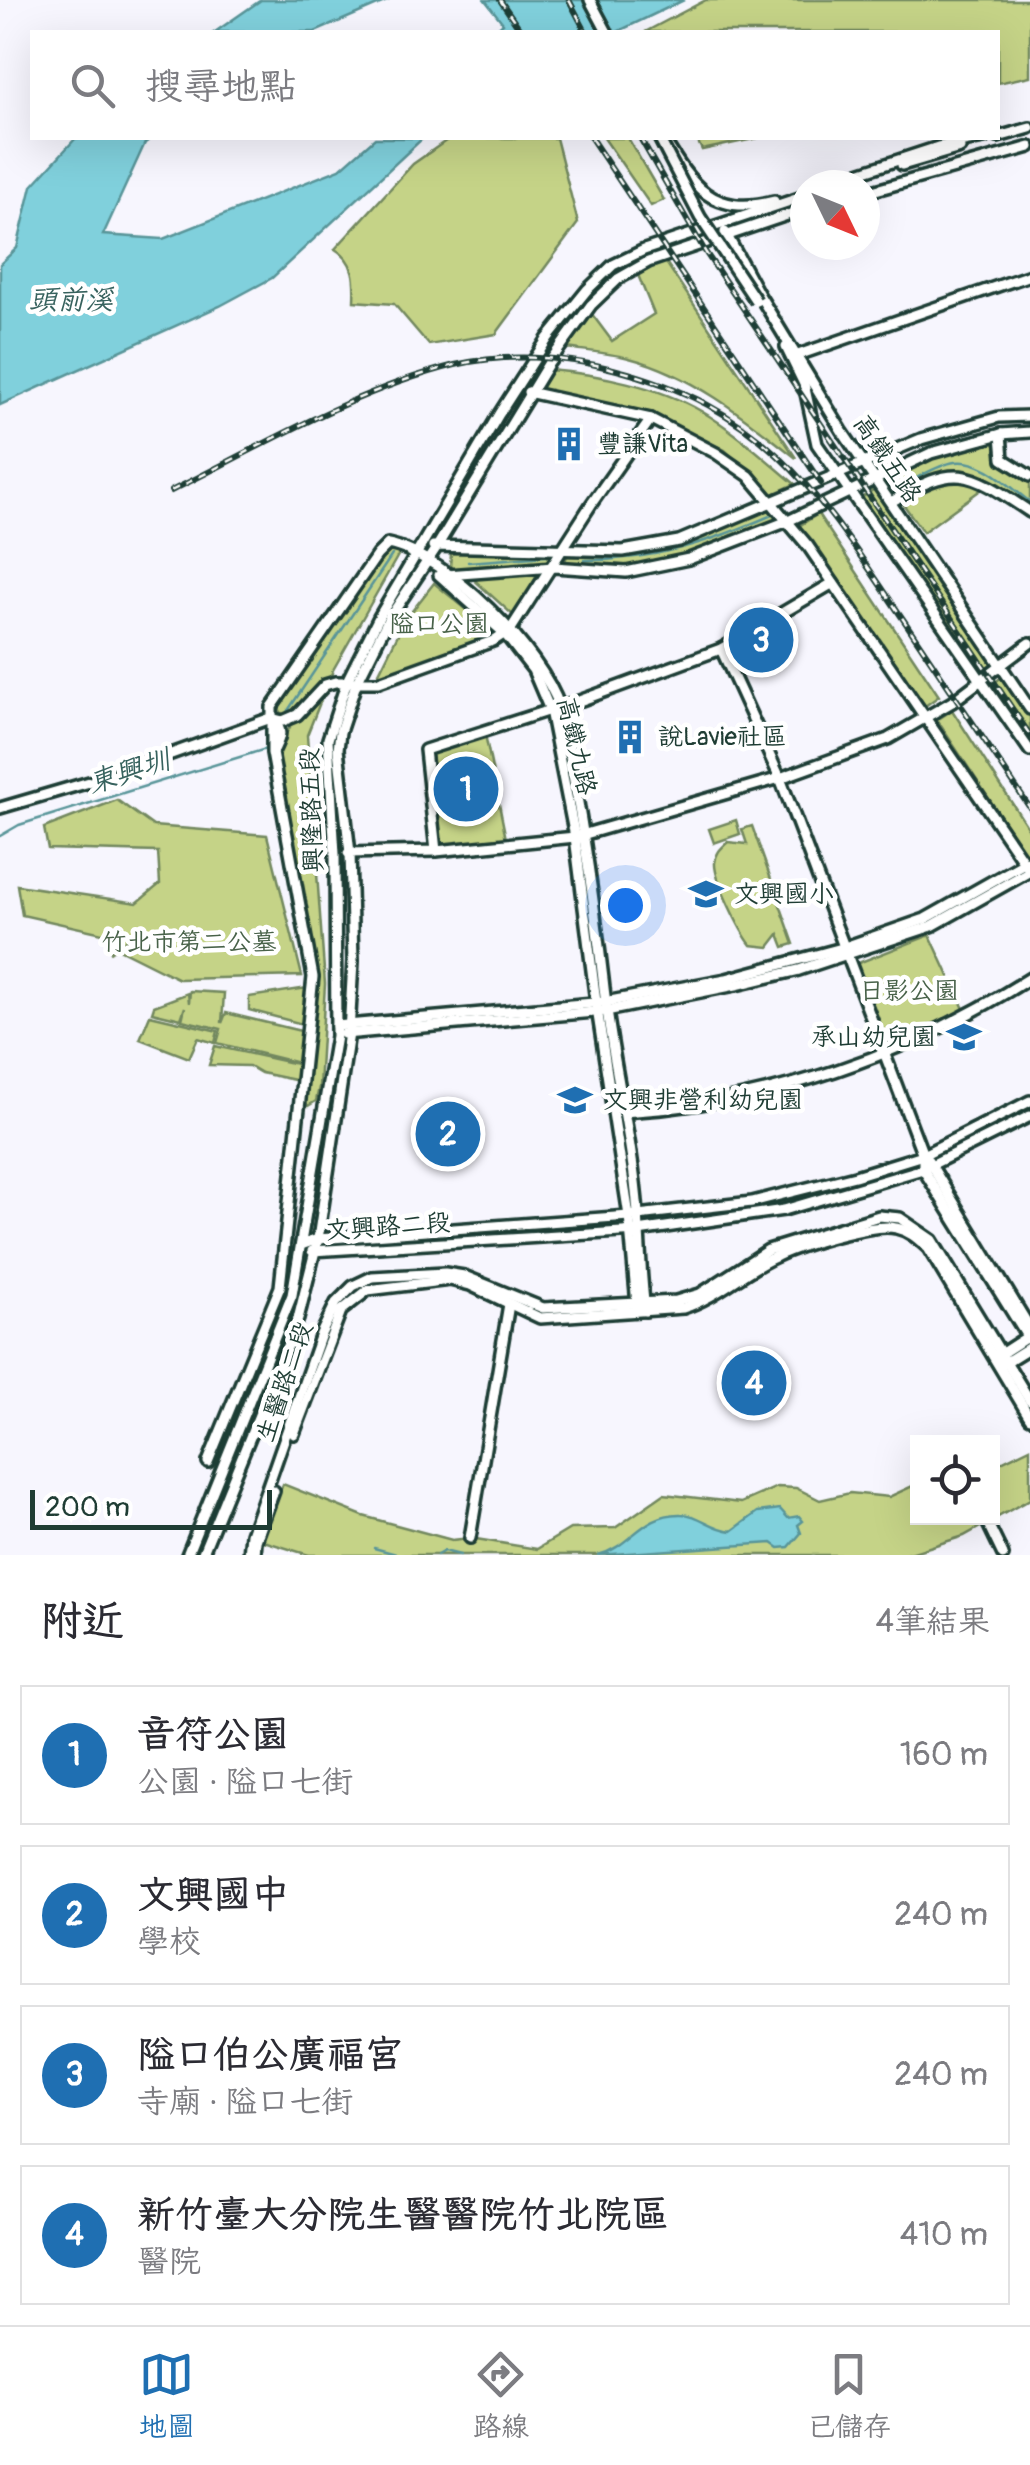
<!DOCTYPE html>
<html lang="zh-TW">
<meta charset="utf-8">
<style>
:root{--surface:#fff;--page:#f7f7f7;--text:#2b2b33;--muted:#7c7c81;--line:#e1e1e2;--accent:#1f6fb2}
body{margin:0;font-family:Pangolin,"LXGW WenKai TC",sans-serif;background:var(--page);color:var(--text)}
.controls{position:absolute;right:30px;bottom:30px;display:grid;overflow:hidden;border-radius:0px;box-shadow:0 10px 40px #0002}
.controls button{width:90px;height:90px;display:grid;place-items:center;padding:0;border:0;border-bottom:2px solid var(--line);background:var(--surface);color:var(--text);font:50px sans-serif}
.compass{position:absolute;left:790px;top:170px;width:90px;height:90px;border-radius:50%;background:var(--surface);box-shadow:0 10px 40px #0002;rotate:133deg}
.scale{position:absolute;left:30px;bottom:25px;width:242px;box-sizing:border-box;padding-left:10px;border:5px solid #1f3d34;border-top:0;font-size:28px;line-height:35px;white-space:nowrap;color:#1f3d34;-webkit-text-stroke:8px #fff;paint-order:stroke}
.you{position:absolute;left:625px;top:905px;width:35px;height:35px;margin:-25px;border:8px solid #fff;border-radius:50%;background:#1a73e8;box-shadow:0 0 0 15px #1a73e833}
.badge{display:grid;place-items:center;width:65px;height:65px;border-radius:50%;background:var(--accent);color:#fff;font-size:32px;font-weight:700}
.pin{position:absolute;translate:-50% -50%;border:5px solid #fff;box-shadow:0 2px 10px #0006}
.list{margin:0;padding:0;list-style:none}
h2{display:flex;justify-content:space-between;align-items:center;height:130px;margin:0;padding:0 40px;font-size:42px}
h2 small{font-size:32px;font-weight:400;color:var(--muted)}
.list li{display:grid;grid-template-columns:65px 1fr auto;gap:30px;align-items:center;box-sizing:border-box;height:140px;margin:0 20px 20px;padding:0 20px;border:2px solid var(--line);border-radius:0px}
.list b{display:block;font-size:38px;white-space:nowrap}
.list p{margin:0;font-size:32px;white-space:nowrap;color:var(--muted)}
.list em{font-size:32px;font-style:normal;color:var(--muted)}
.icon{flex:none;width:55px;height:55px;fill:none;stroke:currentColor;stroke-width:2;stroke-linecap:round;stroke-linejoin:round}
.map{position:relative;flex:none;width:1030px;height:1555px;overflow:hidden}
.search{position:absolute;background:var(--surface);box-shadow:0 10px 40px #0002;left:30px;right:30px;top:30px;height:110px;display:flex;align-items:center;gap:25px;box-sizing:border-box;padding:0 35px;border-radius:0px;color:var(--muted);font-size:38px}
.sheet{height:770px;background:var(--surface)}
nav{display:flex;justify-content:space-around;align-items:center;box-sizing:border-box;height:140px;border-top:2px solid var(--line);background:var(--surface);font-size:28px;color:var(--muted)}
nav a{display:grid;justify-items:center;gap:5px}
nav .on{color:var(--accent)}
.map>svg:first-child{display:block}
.green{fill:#c5d387;stroke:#72885e;stroke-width:2.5}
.water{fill:#80d0dc;stroke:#599599;stroke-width:2.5}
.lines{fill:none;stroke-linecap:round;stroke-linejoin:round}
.stream{stroke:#599599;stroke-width:2.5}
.minor-casing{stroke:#1f3d34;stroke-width:16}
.minor{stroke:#fff;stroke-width:9}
.rail-casing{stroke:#1f3d34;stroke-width:6}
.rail{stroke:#fff;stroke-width:2.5;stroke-dasharray:8;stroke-linecap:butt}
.minor-bridge-casing{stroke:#1f3d34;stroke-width:16;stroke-linecap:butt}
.minor-bridge{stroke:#fff;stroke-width:9}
.labels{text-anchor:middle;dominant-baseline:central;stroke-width:9;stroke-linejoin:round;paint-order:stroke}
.poi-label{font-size:25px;fill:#1f3d34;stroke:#fff;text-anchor:start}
.street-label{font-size:25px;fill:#1f3d34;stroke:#fff}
.park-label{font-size:25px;fill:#486249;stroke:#fff}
.water-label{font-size:28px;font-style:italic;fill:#37625e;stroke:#fff}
</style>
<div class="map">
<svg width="1030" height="1555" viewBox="0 0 1030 1555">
<rect width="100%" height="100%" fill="#f7f6fe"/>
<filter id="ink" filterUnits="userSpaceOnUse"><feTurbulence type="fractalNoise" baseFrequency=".01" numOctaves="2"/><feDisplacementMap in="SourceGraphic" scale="20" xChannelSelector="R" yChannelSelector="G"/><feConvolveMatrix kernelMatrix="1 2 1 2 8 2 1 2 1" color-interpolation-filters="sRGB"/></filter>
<g filter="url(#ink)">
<g class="green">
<polygon points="706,0 1030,0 1030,76 998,83 998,32 645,32"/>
<path d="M450,138H556L578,223L496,334L429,345L394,304L354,301C355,280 355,261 335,249L413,164Z"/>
<polygon points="604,138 628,138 664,200 651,206"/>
<polygon points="696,138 758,138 702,150"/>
<path d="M665,261L796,458C746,418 692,374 629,358C609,353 587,351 567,348L591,313L612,341L654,314L638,275Z"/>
<path d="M549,370C598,374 658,386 701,411C734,430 765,459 795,484L773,494L725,450L650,413L539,390Z"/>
<path d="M993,441L1004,467L1030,483V506C1004,491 972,465 939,473C927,476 913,484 902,489L893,476L929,458Z"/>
<polygon points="959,478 982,489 923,532 901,501 941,481"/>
<polygon points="877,487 997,664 983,673 860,499"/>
<polygon points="770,508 778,520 693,554 623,568 563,565 569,552 624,556 676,546"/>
<polygon points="818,514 939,696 925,706 799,526"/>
<polygon points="390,548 400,552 333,670 307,735 325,984 319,1087 316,1101 308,1106 304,1099 314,1001 310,1026 249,1010 249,997 314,987 275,751 290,727 278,707 379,558"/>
<polygon points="555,552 550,564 450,569 451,553"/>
<polygon points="547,572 515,617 471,577"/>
<polygon points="434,583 498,635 374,683 405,620"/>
<polygon points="1002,677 1030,716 1030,744 991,685"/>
<polygon points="952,710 1030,831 1030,851 1025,853 937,720"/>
<polygon points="485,734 506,839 440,848 432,753"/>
<polygon points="117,800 153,826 267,835 302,976 179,979 119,949 146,925 111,951 107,934 22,915 17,885 137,903 160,884 158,852 48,849 44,828"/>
<polygon points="736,820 740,834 714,843 709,829"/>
<path d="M752,826L794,944L784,947L779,934L769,947L751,945C740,931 714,879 715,863C716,853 720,849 728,842L747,844L742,829Z"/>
<polygon points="930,935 965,1011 887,1047 853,965"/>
<polygon points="190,991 224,993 222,1023 226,1013 309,1033 307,1065 217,1043 221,1029 182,1020 185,1007 181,1019 152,1012 154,1006 188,993 189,1003"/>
<polygon points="150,1015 218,1031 215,1043 198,1038 189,1058 140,1039"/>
<polygon points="215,1046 306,1066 304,1082 261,1073 249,1066 209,1065"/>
<polygon points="1030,1448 1030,1499 964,1536 904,1555 309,1555 260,1540 283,1484 363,1516 452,1540 470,1538 537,1549 570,1529 615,1528 664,1494 741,1503 777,1487 796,1488 820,1500 850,1493 889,1497 917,1484 918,1518 992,1518 993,1466"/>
</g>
<g class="water">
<polygon points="261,0 389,0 315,32 215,32"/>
<polygon points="485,0 684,0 617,32 493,32 503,23"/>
<polygon points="76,138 152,138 145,143 103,235 163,239 340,169 375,138 423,138 272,278 220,306 0,405 0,264 17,248 32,186"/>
<path d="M780,1509L788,1518L799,1516L803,1521L798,1525L801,1533L789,1547L779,1548L772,1543L598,1555C630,1548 642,1513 681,1514C699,1514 711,1529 732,1531L758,1512Z"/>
</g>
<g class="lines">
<g class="stream">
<path d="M904,484C920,477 939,464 955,462C983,458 1010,487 1030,502"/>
<path d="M585,560C652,561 711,542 772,515"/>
<polyline points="468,562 547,556"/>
<polyline points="287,712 392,555"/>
<polyline points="0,836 19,825 269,748"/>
<polyline points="374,1548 400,1555"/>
<polyline points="437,1555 444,1551 460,1555"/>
</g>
<g class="minor-casing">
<g id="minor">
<polyline points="590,0 607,32"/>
<polyline points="998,137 1030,128"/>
<path d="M663,138C692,186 712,217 774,201"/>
<polyline points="902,165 960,148"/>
<polyline points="822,185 938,147 984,138"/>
<polyline points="865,193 1030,147"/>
<polyline points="725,232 758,293 842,431 1030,709"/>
<polyline points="786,347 804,384 817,444 1030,751"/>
<polyline points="798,355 1030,275"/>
<polyline points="528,392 651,419 716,453 749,476 808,546 1030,871"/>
<polyline points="1001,434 1003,459 1030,476"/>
<path d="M891,502C957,462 967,470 1030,512"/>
<polyline points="433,546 623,551 679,541 921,439 999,417 1030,416"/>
<polyline points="439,575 505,634 533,670 550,710 575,837 596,1002 629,1216 637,1305"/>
<polyline points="447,575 554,567 626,572 689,559 788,521 931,453 1001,434 1030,432"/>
<polyline points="721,649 780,778 923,1155 923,1169 1030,1341"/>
<polyline points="560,708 721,649 833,583"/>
<path d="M273,720C284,731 280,737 274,750"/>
<polyline points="0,808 110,776 271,718 283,721 297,715 325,685 335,682 379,682 493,641 511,629 592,503 651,419"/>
<polyline points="436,851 425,750 550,710"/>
<polyline points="348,853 436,851 575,837 780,778 888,739 952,702 1030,643"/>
<polyline points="336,1026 605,1002 726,979 842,948 925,919 1028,861"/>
<polyline points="344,1034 606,1011 736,985 799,970 932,926 1030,871"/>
<path d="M624,1112C768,1104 908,1055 1030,978"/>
<polyline points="928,1160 1030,1328"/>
<polyline points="301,1245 318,1239 629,1216 752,1202 855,1176 923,1155 1030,1101"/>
<polyline points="312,1251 638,1231 784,1210 923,1169 1030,1116"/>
<polyline points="999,1355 1030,1335"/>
<polyline points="1001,1365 1030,1347"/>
<path d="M294,1434L341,1311L368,1290L450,1280L470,1285L540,1318L683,1308C718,1297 744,1270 777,1256C798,1246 875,1222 896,1228C910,1231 918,1239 928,1248L1030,1418"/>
<path d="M208,1462L280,1287L313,977L272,753V707L377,555L388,544C448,556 541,650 560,708C567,729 569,753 573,775C586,843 595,911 603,979C611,1057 632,1134 638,1213C640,1245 641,1279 645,1311"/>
<polyline points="988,1524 1003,1555"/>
<polyline points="470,1538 509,1304"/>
<polyline points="187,1555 292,1295 336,1036 335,854 328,739 347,681 379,617 499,414 548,338 587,290 613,265 644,250 805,196"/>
<polyline points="202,1555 298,1319 318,1239 349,1033 353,961 350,853 338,749 340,732 356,684 388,620 436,548 548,364 591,305 618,279 648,262 805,209"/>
<polyline points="249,1555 251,1534 321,1334 336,1303 353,1286 372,1277 445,1273 464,1276 543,1308 676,1301 700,1294 768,1250 879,1216 900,1218 932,1240 1030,1401"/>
<polyline points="255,1555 256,1541 274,1491"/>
</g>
</g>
<use href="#minor" class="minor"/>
<g class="rail-casing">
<g id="rail">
<polyline points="500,0 522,32"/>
<polyline points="569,0 586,32"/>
<polyline points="591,138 821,483"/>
<polyline points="640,138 706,253 1030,735"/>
<path d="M171,491C262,446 355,390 455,365C506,353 563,356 613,369C768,408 820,496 903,619C945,682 988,745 1030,808"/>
</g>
</g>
<use href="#rail" class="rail"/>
<g class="minor-bridge-casing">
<polyline id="minor-bridge" points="659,138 700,217 756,301"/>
</g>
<use href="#minor-bridge" class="minor-bridge"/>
</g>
</g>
<defs>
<g id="building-bare" transform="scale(2.7)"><path d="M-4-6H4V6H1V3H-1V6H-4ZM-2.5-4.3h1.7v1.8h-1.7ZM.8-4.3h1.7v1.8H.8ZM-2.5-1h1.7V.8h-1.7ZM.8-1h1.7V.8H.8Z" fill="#1f6fb2" stroke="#fff" stroke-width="2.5" paint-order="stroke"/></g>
<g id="school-bare" transform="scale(2.7)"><path d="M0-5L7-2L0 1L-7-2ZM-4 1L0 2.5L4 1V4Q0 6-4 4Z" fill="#1f6fb2" stroke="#fff" stroke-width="2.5" paint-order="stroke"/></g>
</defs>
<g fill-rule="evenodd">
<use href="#building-bare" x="569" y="444"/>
<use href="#building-bare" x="630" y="737"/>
<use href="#school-bare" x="706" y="894"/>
<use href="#school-bare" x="964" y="1037"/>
<use href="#school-bare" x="575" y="1100"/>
</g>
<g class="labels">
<g class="poi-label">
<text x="597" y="444">豐謙Vita</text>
<text x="658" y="737">說Lavie社區</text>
<text x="734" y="894">文興國小</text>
<text x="936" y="1037" text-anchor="end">承山幼兒園</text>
<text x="603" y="1100">文興非營利幼兒園</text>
</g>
<g class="street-label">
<text transform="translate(887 459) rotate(56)">高鐵五路</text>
<text transform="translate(576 746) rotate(77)">高鐵九路</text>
<text transform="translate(312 810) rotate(-92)">興隆路五段</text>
<text transform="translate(388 1227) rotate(-4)">文興路二段</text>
<text transform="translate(285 1382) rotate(-71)">生醫路二段</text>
</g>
<g class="park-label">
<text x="439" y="624">隘口公園</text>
<text x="189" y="942">竹北市第二公墓</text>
<text x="909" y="991">日影公園</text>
</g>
<g class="water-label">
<text x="71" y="300">頭前溪</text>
<text transform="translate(129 772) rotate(-18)">東興圳</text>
</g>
</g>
</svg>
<div class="controls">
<button><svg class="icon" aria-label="locate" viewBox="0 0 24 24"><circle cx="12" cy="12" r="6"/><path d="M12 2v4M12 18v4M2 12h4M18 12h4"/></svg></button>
</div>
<svg class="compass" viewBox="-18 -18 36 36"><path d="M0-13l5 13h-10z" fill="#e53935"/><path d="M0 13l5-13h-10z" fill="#7c7c81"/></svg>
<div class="scale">200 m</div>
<div class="you"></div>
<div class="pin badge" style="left:466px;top:789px">1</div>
<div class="pin badge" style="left:448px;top:1134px">2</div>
<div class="pin badge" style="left:761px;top:640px">3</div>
<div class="pin badge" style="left:754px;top:1383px">4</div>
<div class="search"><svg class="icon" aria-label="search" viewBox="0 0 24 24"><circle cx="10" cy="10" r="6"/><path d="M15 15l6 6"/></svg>搜尋地點</div>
</div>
<section class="sheet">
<h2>附近<small>4筆結果</small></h2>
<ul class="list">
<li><span class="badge">1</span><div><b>音符公園</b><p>公園 · 隘口七街</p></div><em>160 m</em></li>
<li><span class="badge">2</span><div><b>文興國中</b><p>學校</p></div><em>240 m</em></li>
<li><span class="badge">3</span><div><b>隘口伯公廣福宮</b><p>寺廟 · 隘口七街</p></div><em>240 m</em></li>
<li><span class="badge">4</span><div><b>新竹臺大分院生醫醫院竹北院區</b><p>醫院</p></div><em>410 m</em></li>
</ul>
</section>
<nav>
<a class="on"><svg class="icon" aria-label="map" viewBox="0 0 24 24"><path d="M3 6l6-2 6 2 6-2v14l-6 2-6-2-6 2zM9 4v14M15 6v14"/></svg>地圖</a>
<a><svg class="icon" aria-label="directions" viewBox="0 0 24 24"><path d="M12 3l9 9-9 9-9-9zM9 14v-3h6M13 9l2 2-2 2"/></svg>路線</a>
<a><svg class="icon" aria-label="saved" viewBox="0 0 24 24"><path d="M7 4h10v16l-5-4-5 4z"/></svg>已儲存</a>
</nav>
